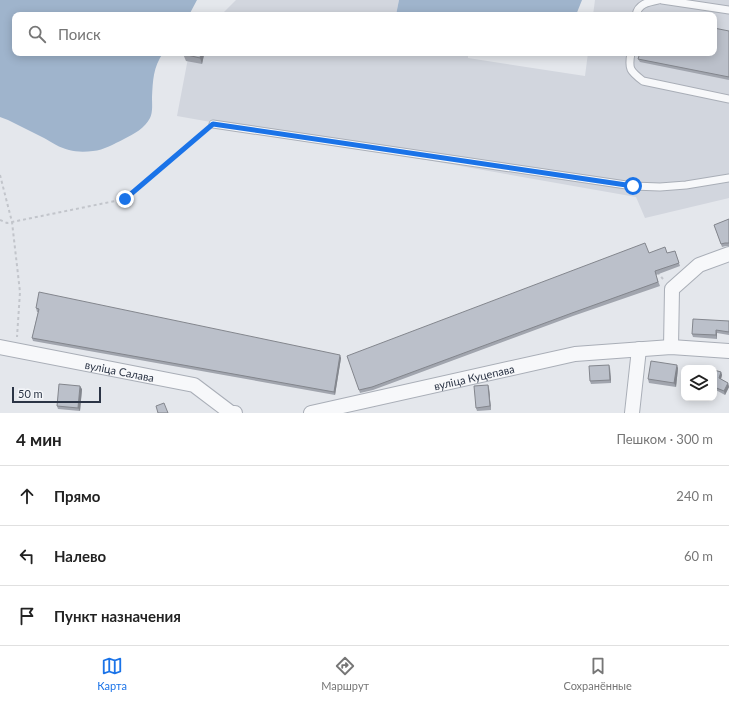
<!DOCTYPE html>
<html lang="ru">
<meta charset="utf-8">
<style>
:root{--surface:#fff;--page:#f2f2f2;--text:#222;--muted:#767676;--line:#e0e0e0;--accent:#1a73e8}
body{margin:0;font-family:Lato,sans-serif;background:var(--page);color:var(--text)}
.controls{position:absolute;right:12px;bottom:12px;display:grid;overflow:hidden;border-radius:8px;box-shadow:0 2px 10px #0003}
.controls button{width:36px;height:36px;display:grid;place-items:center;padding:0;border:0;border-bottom:1px solid var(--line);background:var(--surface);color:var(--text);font:20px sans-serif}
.scale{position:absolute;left:12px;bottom:10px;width:89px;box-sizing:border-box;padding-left:4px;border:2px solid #2b3445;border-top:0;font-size:11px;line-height:14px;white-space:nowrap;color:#2b3445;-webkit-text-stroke:3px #f4f6f9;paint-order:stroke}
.stop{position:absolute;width:12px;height:12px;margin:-9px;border:3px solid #1a73e8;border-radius:50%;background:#fff}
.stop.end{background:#1a73e8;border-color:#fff;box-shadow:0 1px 4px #0008}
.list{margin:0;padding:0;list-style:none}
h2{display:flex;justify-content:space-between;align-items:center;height:52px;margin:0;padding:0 16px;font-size:17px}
h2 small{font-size:13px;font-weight:400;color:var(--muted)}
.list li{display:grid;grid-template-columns:26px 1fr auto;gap:12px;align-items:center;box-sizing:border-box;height:60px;padding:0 16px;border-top:1px solid var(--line)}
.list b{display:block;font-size:15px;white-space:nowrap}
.list em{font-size:13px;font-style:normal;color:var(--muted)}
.icon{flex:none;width:22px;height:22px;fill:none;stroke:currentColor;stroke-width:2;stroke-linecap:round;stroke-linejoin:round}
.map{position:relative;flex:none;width:729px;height:413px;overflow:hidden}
.search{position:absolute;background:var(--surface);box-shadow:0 2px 10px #0003;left:12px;right:12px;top:12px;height:44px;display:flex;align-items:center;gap:10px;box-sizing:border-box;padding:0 14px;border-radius:8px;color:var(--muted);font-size:15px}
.sheet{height:232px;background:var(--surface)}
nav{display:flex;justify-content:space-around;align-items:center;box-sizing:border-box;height:56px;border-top:1px solid var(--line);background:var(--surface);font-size:11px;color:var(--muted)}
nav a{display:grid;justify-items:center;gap:2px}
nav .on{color:var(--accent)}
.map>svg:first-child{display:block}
.built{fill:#d2d6de}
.water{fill:#9fb4cc}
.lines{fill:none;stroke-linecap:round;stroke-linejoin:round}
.lane-casing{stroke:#a9aeb7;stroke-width:9}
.street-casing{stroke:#a9aeb7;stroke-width:16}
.path{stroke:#c2c5cb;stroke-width:2;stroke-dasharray:3 3;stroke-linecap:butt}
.lane{stroke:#f7f8fa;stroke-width:7}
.street{stroke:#f7f8fa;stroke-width:14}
.wall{fill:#a1a5ae}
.shaded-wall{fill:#83868d}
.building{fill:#bbc0ca;stroke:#83868d}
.route{stroke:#1a73e8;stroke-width:5}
.labels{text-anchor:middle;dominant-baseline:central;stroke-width:3.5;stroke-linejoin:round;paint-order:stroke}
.street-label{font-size:11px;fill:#2b3445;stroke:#f4f6f9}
</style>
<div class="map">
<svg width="729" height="413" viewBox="0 0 729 413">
<rect width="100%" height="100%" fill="#e4e7ec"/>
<g class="built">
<polygon points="236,0 399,0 396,15 221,15"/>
<polygon points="595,0 729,0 729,198 645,218 636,197 177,116 189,53 468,53 468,58 585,76 588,53 714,53 714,15 593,15"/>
</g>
<g class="water">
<path d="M0,0H197L189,15H15V53H163C153,68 153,80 152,97C152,104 153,112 150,118C145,128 134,134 124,139C114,144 104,150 93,151C85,152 76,152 69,150C60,148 51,142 44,138C32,132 20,126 8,120L0,117Z"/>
<polygon points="399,0 582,0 576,15 396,15"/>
</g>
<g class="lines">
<g class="lane-casing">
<g id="lane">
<polyline points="662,0 729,10"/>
<path d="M636,15C638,4 648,2 658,0"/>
<path d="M631,53C628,69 630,71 643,81L729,99"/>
<polyline points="213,124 633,186 660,187 686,185 729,178"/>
</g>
</g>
<g class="street-casing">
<g id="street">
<path id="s1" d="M0,347L194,385L231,413H235"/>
<polyline points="671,347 672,289 699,265 729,254"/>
<path id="s2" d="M311,413L575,354L671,347L729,351"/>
<polyline points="632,413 639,349"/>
</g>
</g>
<g class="path">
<polyline points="0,175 12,222 20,292 17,337"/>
<polyline points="0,220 7,223 125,199 206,130"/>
<polyline points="657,273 658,273 663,279"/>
</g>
<use href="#lane" class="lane"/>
<use href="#street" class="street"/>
</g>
<g class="wall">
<polygon points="729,31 729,80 640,62 638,59"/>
<polygon points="184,53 204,53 204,55 202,64 186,61 183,54"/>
<polygon points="729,219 729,246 726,246 722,247 714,225"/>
<polygon points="675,251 680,266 656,275 660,286 573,316 373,390 360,393 359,390 649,253 667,253"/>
<polygon points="36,308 341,358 335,395 33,341 32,338 38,312 37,312"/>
<polygon points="729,321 729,335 717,333 717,339 693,337 692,334"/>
<polygon points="610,368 611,383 591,384 590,381"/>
<polygon points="678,368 676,387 649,383 648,379"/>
<polygon points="714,370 721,372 722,375 721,379 728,383 729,387 725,395 714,389"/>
<polygon points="488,385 489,388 491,410 477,411 476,408"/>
<polygon points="82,389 80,411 58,409 57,406"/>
</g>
<g class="shaded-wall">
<polygon points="201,53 204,53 204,55 202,64 200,58"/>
<polygon points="716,330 717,333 717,339 716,335"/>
<polygon points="340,355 341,358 335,395 334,392"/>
<polygon points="609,365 610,368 611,383 610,380"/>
<polygon points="677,365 678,368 676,387 674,383"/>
<polygon points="721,372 722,375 720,382 719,378"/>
<polygon points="728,383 729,387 725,395 724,391"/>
<polygon points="488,385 489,388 491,410 490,406"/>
<polygon points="80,386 82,389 80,411 78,408"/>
</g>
<g class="building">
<polygon points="714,28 729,31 729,77 638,59 640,53 714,53"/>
<polygon points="184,53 201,53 200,58 183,54"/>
<polygon points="729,219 729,243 725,243 721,244 714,225"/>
<polygon points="645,243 649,253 665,247 667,253 675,251 679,263 655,271 658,282 572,313 372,387 359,390 347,356"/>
<polygon points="39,292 340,355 334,392 32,338 39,309 36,308"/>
<polygon points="693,319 729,321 729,332 716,330 716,335 692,334"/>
<polygon points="651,361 677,365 674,383 648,379"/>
<polygon points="609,365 610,380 590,381 589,366"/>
<polygon points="714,370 721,372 719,378 728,383 724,391 714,387"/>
<polygon points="59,384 80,386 78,408 57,406"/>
<polygon points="488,385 490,406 476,408 474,386"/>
<polygon points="164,403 168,413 158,413 156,406"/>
</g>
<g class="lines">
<polyline class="route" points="125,199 213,124 633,186"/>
</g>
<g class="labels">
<g class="street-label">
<text stroke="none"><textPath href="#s1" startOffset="122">вуліца Салава</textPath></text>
<text stroke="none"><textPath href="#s2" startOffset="167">вуліца Куцепава</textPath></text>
</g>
</g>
</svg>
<div class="controls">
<button><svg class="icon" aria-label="layers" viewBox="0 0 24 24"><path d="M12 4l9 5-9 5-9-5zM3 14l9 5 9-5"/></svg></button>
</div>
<div class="scale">50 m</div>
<div class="stop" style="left:633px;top:186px"></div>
<div class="stop end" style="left:125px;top:199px"></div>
<div class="search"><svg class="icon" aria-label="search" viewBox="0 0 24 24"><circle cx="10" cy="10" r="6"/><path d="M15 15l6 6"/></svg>Поиск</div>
</div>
<section class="sheet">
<h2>4 мин<small>Пешком · 300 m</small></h2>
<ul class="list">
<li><svg class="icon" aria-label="ahead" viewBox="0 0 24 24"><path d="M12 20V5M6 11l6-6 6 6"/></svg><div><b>Прямо</b></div><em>240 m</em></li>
<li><svg class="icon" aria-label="left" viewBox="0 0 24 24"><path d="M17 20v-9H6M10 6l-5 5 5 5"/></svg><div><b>Налево</b></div><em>60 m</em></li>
<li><svg class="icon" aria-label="arrive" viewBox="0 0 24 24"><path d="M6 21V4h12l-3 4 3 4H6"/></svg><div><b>Пункт назначения</b></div></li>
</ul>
</section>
<nav>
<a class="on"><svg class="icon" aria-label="map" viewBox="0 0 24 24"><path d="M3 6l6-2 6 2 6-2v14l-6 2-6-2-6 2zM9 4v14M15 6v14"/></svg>Карта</a>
<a><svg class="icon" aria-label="directions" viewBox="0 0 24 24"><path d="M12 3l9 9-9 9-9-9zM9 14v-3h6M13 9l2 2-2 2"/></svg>Маршрут</a>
<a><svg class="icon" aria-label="saved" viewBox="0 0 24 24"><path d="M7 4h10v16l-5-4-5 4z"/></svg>Сохранённые</a>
</nav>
